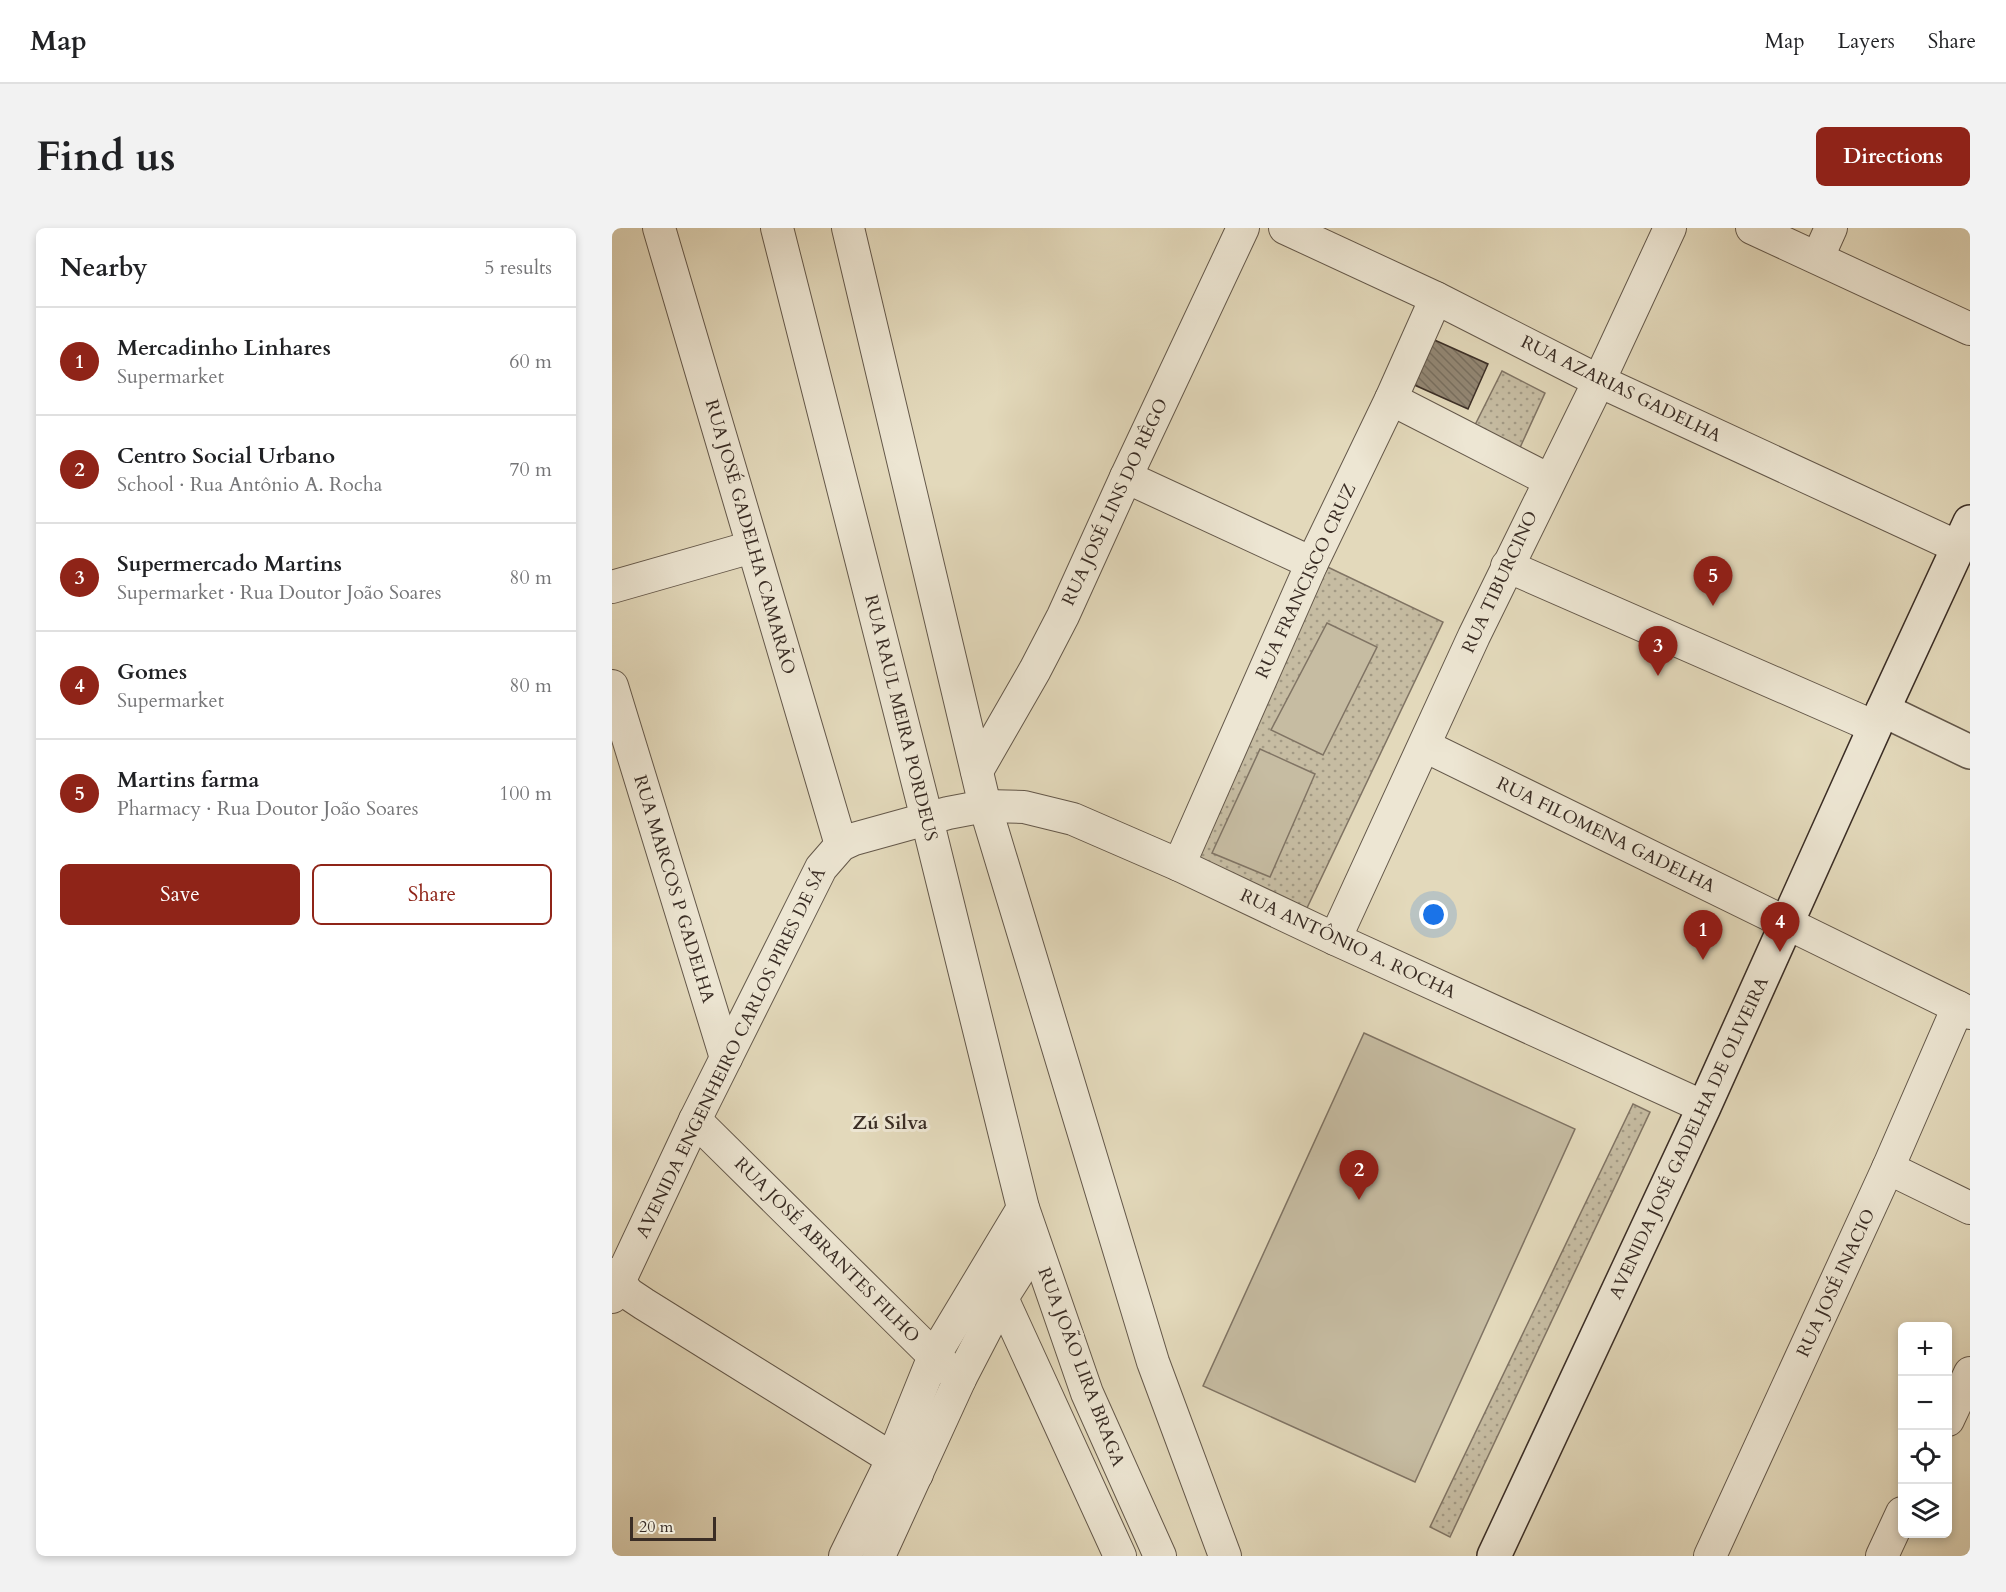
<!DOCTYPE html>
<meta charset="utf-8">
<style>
:root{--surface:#fff;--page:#f2f2f2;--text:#202124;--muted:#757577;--line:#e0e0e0;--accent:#8f2418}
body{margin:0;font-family:Cardo,serif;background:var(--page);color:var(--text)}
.controls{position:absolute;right:18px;bottom:18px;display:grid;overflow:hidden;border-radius:9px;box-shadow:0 3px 9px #0003}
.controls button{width:54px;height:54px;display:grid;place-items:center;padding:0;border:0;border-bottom:2px solid var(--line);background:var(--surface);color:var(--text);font:30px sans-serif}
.scale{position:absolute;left:18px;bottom:15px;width:86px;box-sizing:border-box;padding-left:6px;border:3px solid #3a2d25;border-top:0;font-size:16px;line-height:21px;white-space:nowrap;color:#3a2d25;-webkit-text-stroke:4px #ede6d3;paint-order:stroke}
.you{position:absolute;left:822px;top:687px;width:21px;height:21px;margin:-15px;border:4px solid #fff;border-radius:50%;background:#1a73e8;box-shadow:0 0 0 9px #1a73e833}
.badge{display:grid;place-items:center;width:39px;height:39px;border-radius:50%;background:var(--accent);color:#fff;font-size:20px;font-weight:700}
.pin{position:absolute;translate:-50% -50px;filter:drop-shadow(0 2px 3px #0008)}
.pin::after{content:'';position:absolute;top:32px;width:21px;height:18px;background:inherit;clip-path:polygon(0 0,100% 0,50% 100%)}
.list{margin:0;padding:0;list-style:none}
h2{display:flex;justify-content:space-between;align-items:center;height:78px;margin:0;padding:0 24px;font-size:26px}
h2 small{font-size:20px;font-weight:400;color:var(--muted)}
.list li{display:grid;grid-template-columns:39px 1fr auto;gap:18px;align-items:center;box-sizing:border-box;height:108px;padding:0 24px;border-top:2px solid var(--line)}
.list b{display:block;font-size:22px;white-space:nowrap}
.list p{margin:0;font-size:20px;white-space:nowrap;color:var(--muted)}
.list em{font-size:20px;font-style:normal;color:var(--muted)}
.actions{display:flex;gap:12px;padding:18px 24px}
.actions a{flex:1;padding:14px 0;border:2px solid var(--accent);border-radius:9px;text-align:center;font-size:21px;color:var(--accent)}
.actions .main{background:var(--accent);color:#fff}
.icon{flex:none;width:33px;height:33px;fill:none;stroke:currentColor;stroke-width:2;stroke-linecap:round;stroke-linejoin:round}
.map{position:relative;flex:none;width:1358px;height:1328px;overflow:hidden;border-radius:9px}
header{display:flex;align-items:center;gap:36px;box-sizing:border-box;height:84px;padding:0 30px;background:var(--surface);border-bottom:2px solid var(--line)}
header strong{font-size:28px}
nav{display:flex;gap:33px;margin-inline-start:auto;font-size:21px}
.intro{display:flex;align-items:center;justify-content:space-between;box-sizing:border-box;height:144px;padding:0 36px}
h1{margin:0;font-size:42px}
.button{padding:15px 27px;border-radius:9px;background:var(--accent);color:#fff;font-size:21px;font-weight:700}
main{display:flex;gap:36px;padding:0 36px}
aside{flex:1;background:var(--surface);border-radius:9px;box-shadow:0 3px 9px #0003}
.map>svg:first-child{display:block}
.park{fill:url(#park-dots);stroke:#807464;stroke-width:1.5}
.pitch{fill:#c6bca2;stroke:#807464;stroke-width:1.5}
.building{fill:url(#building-back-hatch);stroke:#3a2d25;stroke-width:1.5}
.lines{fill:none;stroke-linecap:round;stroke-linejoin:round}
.minor-casing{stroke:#64584a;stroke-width:34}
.tertiary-casing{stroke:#64584a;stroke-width:36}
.secondary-casing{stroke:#3a2d25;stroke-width:36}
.minor{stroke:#ede6d3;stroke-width:32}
.tertiary{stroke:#ede6d3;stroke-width:33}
.secondary{stroke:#ede6d3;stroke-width:33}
.labels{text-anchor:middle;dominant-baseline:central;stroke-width:6;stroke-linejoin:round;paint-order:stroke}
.street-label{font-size:18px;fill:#3a2d25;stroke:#ede6d3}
.neighbourhood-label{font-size:20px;font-weight:bold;fill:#3a2d25;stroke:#ede6d3}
</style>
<header>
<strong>Map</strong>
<nav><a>Map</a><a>Layers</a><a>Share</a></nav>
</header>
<div class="intro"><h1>Find us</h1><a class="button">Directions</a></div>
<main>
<aside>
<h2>Nearby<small>5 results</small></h2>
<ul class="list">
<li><span class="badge">1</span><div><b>Mercadinho Linhares</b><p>Supermarket</p></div><em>60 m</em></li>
<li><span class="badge">2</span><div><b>Centro Social Urbano</b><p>School · Rua Antônio A. Rocha</p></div><em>70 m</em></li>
<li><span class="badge">3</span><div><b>Supermercado Martins</b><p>Supermarket · Rua Doutor João Soares</p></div><em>80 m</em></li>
<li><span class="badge">4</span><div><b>Gomes</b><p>Supermarket</p></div><em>80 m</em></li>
<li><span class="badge">5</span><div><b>Martins farma</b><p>Pharmacy · Rua Doutor João Soares</p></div><em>100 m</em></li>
</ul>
<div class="actions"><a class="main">Save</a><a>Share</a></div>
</aside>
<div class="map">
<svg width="1358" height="1328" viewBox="0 0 1358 1328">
<defs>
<pattern id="park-dots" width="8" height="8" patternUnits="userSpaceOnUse" patternTransform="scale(1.5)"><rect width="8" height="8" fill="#c6bca2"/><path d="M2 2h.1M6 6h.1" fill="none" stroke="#a29984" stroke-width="1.8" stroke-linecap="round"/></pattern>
<pattern id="building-back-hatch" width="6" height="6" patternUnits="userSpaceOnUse" patternTransform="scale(1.5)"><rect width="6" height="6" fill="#928673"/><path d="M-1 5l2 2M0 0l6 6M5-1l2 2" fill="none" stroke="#786e5e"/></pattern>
</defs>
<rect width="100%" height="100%" fill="#e3d9bb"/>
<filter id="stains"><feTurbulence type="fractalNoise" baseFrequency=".00333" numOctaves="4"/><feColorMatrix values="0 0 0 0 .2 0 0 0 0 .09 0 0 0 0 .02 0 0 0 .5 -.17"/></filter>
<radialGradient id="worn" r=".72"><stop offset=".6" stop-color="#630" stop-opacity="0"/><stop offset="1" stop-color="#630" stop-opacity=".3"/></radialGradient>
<g class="park">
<polygon points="890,143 933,165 906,224 861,201"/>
<polygon points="703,333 831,394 694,682 567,622"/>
<polygon points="1021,876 1038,884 838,1309 818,1299"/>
</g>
<g class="pitch">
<polygon points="715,395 765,419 711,527 659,502"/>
<polygon points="648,521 703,546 658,649 600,625"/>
<polygon points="752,805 963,901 803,1254 591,1158"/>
</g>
<polygon class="building" points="818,110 876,136 856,181 798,155"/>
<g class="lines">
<g class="minor-casing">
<g id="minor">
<polyline points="47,0 229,617"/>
<polyline points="165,0 315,591 411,980 475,1165 548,1328"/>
<polyline points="236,0 373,578 541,1134 613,1328"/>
<polyline points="673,0 824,70 987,153 1346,319"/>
<polyline points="1140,0 1358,101"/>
<polyline points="1206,29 1219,0"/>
<polyline points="779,171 937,252"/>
<polyline points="514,249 700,335"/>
<polyline points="895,338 1263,499"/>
<polyline points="0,359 140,319"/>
<polyline points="0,458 114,830"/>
<polyline points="813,518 1358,785"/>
<polyline points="365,543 423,442 451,388 514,249 631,0"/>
<polyline points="567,637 700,335 779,171 824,70"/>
<polyline points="723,711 862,408 987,153 1058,0"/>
<polyline points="83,892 322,1128 348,1151"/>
<polyline points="1276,940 1358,980"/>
<polyline points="0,1046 17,1066 32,1076 305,1246"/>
<polyline points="381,1058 390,1070 508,1328"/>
<polyline points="0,1069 83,892 209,640 229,617 242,611 336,585 373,578 412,579 461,591 567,637 723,711 1092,879"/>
<polyline points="1336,1192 1358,1145"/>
<polyline points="233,1328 280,1232 322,1128 411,980"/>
<polyline points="267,1328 348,1151 390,1070 423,1018"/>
<polyline points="1098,1328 1276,940 1346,779"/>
<polyline points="1270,1328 1290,1285"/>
</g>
</g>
<g class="tertiary-casing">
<polyline id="tertiary" points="1271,482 1358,524"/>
</g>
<g class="secondary-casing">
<polyline id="secondary" points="882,1328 1092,879 1263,499 1358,294"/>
</g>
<use href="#minor" class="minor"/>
<use href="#tertiary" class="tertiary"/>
<use href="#secondary" class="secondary"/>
</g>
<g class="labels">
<g class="street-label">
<text transform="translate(1009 161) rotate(26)">RUA AZARIAS GADELHA</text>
<text transform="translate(503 274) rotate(-65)">RUA JOSÉ LINS DO RÊGO</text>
<text transform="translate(138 309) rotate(74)">RUA JOSÉ GADELHA CAMARÃO</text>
<text transform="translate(694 353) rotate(-65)">RUA FRANCISCO CRUZ</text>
<text transform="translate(888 354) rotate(-65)">RUA TIBURCINO</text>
<text transform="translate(289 490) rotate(76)">RUA RAUL MEIRA PORDEUS</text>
<text transform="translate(994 607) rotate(26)">RUA FILOMENA GADELHA</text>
<text transform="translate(62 661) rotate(73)">RUA MARCOS P GADELHA</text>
<text transform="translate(736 716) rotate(25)">RUA ANTÔNIO A. ROCHA</text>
<text transform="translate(119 825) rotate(-64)">AVENIDA ENGENHEIRO CARLOS PIRES DE SÁ</text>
<text transform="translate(1077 910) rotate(-65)">AVENIDA JOSÉ GADELHA DE OLIVEIRA</text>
<text transform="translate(215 1022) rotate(45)">RUA JOSÉ ABRANTES FILHO</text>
<text transform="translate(1224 1055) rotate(-65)">RUA JOSÉ INACIO</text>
<text transform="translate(469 1139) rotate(69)">RUA JOÃO LIRA BRAGA</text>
</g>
<g class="neighbourhood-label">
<text x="278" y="894">Zú Silva</text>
</g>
</g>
<rect width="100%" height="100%" filter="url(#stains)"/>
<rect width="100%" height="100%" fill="url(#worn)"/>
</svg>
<div class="controls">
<button>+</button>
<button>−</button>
<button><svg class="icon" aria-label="locate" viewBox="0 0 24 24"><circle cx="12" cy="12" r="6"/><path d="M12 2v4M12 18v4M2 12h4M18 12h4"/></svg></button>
<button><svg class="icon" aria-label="layers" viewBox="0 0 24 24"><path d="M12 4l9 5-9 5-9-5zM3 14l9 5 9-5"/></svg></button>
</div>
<div class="scale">20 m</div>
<div class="you"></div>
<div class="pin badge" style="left:1091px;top:732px">1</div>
<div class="pin badge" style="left:747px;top:972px">2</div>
<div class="pin badge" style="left:1046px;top:448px">3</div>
<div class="pin badge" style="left:1168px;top:724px">4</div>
<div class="pin badge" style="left:1101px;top:378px">5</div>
</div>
</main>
